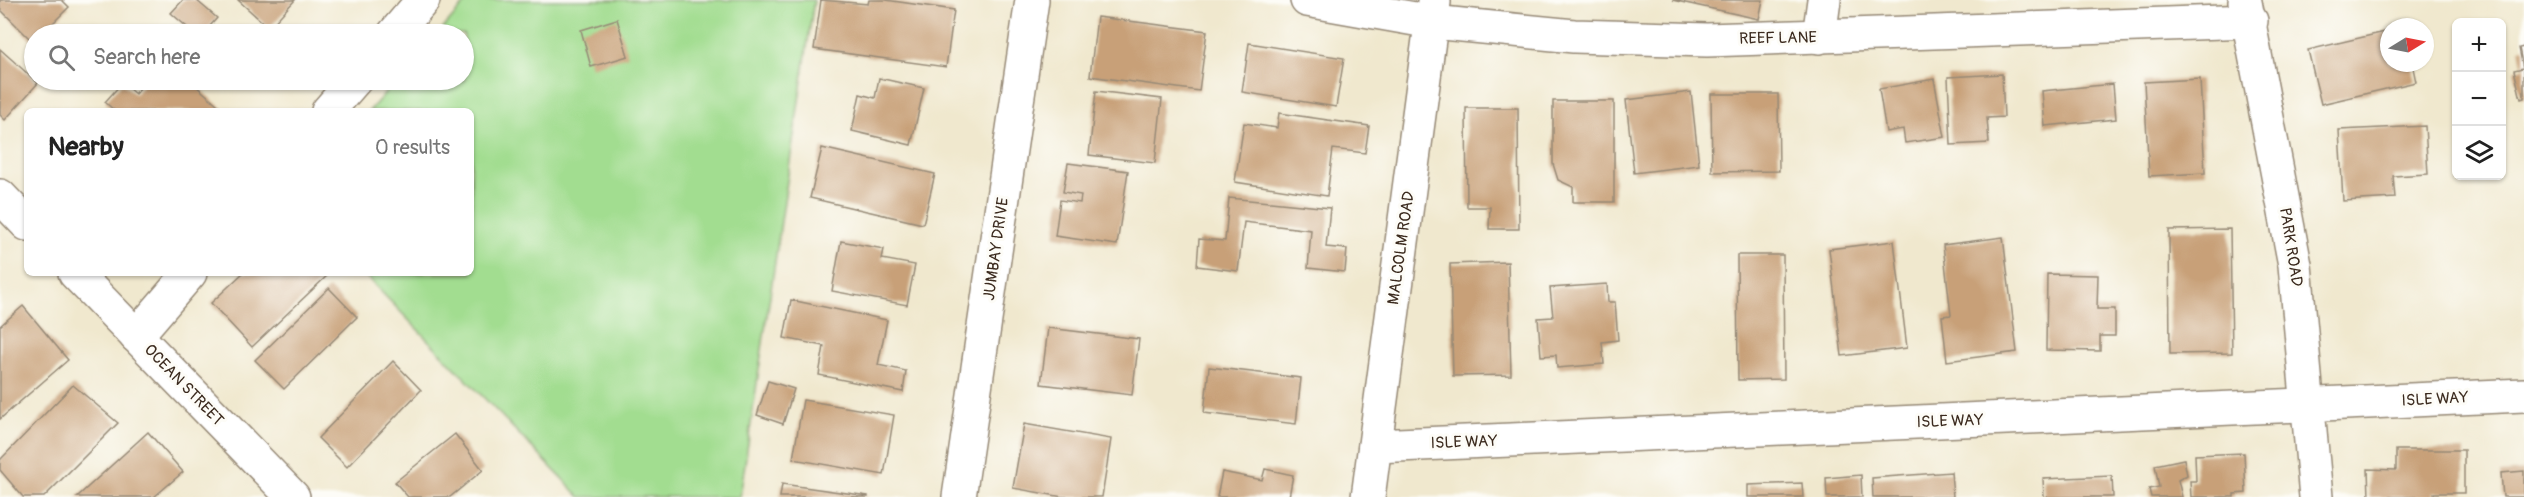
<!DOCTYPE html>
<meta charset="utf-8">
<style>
:root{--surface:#fff;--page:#f6f6f6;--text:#222;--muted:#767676;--line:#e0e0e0}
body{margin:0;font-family:Pangolin,sans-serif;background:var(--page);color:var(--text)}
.controls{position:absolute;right:18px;top:18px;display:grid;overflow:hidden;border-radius:9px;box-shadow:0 2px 4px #0004}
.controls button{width:54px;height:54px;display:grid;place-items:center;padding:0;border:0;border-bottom:2px solid var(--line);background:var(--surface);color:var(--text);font:30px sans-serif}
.compass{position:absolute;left:2380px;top:18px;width:54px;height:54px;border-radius:50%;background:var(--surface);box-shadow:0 2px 4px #0004;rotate:80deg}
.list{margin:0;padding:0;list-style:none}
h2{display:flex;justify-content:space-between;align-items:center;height:78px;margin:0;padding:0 24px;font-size:26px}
h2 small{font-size:20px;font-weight:400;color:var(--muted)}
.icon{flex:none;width:33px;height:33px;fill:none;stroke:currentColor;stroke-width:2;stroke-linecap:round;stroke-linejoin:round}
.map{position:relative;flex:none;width:2524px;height:497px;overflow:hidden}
.search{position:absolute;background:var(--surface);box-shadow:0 2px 4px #0004;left:24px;top:24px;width:450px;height:66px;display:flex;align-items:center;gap:15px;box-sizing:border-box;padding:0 21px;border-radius:33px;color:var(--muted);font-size:22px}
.panel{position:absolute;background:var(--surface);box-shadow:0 2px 4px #0004;left:24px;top:108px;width:450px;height:168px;border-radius:9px}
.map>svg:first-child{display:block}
.green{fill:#a2dd90;stroke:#6e8457;stroke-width:1.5}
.building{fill:#c8a078}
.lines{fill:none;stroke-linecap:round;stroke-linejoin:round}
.minor-casing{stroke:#968976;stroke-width:36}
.minor{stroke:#fff;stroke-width:33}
.labels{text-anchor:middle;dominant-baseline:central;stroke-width:6;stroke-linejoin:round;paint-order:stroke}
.street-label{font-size:16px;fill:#3b2a1e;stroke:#fdfcf7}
</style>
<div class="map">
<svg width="2524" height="497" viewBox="0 0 2524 497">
<rect width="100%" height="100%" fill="#fdfcf7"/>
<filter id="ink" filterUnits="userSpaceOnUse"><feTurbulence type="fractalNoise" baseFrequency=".0167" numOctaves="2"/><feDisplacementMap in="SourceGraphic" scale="12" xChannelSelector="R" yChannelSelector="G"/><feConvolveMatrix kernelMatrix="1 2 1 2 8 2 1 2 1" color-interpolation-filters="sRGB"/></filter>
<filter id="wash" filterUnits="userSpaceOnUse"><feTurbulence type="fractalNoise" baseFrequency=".008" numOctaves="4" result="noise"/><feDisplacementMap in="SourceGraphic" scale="24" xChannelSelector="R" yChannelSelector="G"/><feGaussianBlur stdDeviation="1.35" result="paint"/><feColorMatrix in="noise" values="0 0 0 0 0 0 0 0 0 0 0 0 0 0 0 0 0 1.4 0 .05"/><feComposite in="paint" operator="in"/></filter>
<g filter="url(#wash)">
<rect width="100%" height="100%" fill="#f0e8ce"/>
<polygon class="green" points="468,0 814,0 740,497 580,497 363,273 471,273 471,111 369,111 397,80 464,80 464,34 438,34"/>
<g id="blocks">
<g class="building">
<polygon points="0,0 62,0 69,7 42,34 34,34 34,43 0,9"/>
<polygon points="183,0 196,0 217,18 203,34 195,34 171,13"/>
<polygon points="238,0 295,0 269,28"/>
<polygon points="821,0 868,4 869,0 886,0 954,10 946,67 814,49"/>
<polygon points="1672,0 1763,0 1759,19"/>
<polygon points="1097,17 1207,31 1199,91 1090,76"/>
<polygon points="617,19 628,56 591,67 581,30"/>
<polygon points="2389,31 2389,63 2412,63 2416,82 2321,104 2308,50"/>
<polygon points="1249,43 1344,58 1336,107 1242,92"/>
<polygon points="2524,47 2524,98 2521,99 2514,70 2523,68 2519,48"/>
<polygon points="0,49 38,83 5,120 0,115"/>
<polygon points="2002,74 2004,117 1987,118 1989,143 1951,145 1948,77"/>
<polygon points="879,78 924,88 911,145 852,131 860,94 875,98"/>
<polygon points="1934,79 1945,137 1905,143 1903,129 1886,132 1879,89"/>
<polygon points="2200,79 2205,173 2149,176 2144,82"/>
<polygon points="147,80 189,80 225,111 115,111 105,102 122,83 135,94"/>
<polygon points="2113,84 2116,119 2045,126 2042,91"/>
<polygon points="1096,91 1162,99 1155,163 1089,155"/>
<polygon points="1691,92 1699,165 1634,173 1626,100"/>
<polygon points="1711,94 1778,94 1779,171 1712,172"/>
<polygon points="1553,101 1614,101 1614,202 1573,202 1573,187 1558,180 1553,164"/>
<polygon points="1466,108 1518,108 1519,229 1489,229 1490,207 1467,207"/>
<polygon points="1279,113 1369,126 1365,153 1333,149 1327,196 1235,182 1244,123 1277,128"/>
<polygon points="2425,126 2428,174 2393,176 2395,198 2343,201 2339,130"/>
<polygon points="822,148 935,174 923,224 810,198"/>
<polygon points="1068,163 1128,171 1117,245 1055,236 1060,200 1080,203 1081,195 1063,192"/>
<polygon points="1229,198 1330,208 1326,247 1347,249 1345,272 1308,268 1311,230 1244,222 1238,271 1197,266 1199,239 1225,241"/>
<polygon points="2230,229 2232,353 2170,354 2169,230"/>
<polygon points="2003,237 2017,352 1947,361 1942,316 1951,315 1943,245"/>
<polygon points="841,241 884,249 882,259 915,265 907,305 832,291"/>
<polygon points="1894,241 1907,348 1842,356 1829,249"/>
<polygon points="1737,255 1783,255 1784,379 1738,380"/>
<polygon points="1508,262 1511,375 1453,376 1450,264"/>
<polygon points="243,273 330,273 252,347 211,303"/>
<polygon points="2047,274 2098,275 2097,309 2115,309 2115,336 2100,336 2100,351 2046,350"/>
<polygon points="1607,284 1608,302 1615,302 1618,340 1602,342 1604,364 1557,368 1556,355 1541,356 1538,318 1553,317 1550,288"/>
<polygon points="329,288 357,317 284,389 255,360"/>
<polygon points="791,300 887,320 878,365 906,371 903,392 819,375 824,346 784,338"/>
<polygon points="23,306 68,360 0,419 0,326"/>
<polygon points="1048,328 1139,339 1132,395 1041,384"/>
<polygon points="393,361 421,390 347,467 318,438"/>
<polygon points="1209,367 1301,378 1296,424 1204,413"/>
<polygon points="768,381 794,389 783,424 757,415"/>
<polygon points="73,385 118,423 44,497 23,497 0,470 0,460"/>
<polygon points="803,400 894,415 884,475 793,459"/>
<polygon points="1024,424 1111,439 1102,497 1063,497 1013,488"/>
<polygon points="148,432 183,472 154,497 77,497"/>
<polygon points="455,434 483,470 450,497 408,497 395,482"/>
<polygon points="2396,450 2464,450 2464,493 2434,493 2434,497 2369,497 2368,469 2396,470"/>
<polygon points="2244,453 2246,493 2234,494 2234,497 2191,497 2190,481 2196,481 2195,455"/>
<polygon points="2184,459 2187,475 2178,480 2182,497 2151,497 2149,489 2159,487 2155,465"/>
<polygon points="1265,469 1293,475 1289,497 1217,497 1222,472 1262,480"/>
<polygon points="2524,471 2524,497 2503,497 2501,473"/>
<polygon points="1951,472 1953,497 1873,497 1872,478"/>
<polygon points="1861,475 1862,497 1827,497 1826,478"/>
<polygon points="2112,476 2113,497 2044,497 2043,479"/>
<polygon points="1802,483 1803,497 1748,497 1748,485"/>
<polygon points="782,484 868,496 868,497 780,497"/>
</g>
</g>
</g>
<g filter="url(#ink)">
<use href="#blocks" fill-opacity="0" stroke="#968976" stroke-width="1.5"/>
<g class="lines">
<g class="minor-casing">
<g id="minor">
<polyline points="1307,0 1432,22 1574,36 1707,40 2251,21"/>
<polyline points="2245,2 2295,265 2316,497"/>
<polyline points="394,34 423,0"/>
<polyline points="1819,37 1824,0"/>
<polyline points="328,111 355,80"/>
<polyline points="0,196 27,224"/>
<polyline points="75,273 293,497"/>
<polyline points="136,336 190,273"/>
<polyline points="1375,446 2524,395"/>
<polyline points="959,497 1032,0"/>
<polyline points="1368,497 1434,2"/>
</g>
</g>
<use href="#minor" class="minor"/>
</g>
</g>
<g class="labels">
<g class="street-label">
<text transform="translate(1778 38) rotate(-1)">REEF LANE</text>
<text transform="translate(2291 247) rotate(81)">PARK ROAD</text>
<text transform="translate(1401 248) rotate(-82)">MALCOLM ROAD</text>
<text transform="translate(996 249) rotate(-82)">JUMBAY DRIVE</text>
<text transform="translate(184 385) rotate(46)">OCEAN STREET</text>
<text transform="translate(2435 399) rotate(-3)">ISLE WAY</text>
<text transform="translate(1950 421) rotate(-2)">ISLE WAY</text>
<text transform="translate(1464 442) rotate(-2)">ISLE WAY</text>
</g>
</g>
</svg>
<div class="controls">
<button>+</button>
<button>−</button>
<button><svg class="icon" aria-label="layers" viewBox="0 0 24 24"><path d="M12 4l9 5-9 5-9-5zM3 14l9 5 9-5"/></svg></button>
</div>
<svg class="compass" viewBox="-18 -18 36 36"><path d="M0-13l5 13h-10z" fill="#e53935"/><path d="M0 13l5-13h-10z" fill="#767676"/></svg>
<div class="search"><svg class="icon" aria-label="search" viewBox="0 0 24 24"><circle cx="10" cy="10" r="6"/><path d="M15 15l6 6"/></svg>Search here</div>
<section class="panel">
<h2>Nearby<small>0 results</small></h2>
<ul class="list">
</ul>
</section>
</div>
